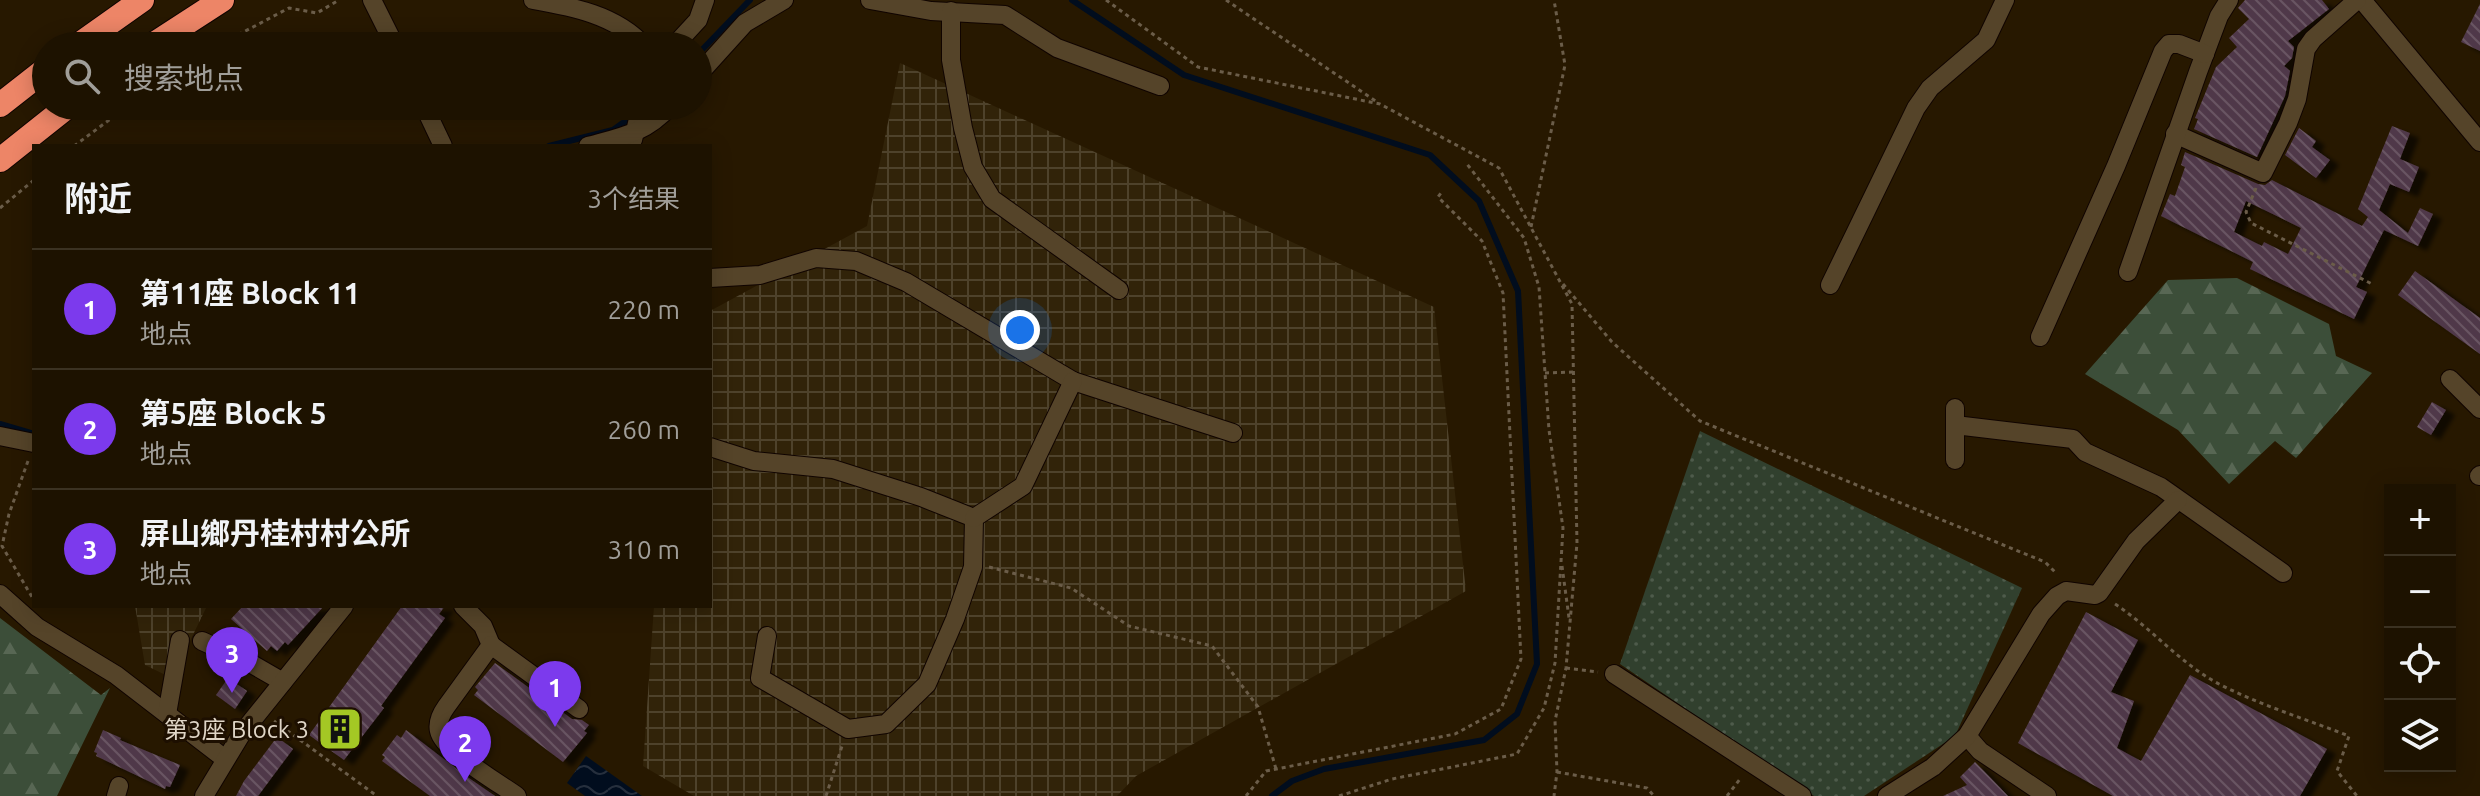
<!DOCTYPE html>
<html lang="zh">
<meta charset="utf-8">
<style>
:root{--surface:#1d1200;--page:#251b0a;--text:#f1f3f6;--muted:#a09e99;--line:#3b3222;--accent:#7c3aed}
body{margin:0;font-family:Ubuntu,"Noto Sans SC",sans-serif;background:var(--page);color:var(--text)}
.controls{position:absolute;right:24px;bottom:24px;display:grid;overflow:hidden;border-radius:0px;box-shadow:0 4px 20px #0003}
.controls button{width:72px;height:72px;display:grid;place-items:center;padding:0;border:0;border-bottom:2px solid var(--line);background:var(--surface);color:var(--text);font:40px sans-serif}
.you{position:absolute;left:1020px;top:330px;width:28px;height:28px;margin:-20px;border:6px solid #fff;border-radius:50%;background:#1a73e8;box-shadow:0 0 0 12px #1a73e833}
.badge{display:grid;place-items:center;width:52px;height:52px;border-radius:50%;background:var(--accent);color:#fff;font-size:26px;font-weight:700}
.pin{position:absolute;translate:-50% -66px;filter:drop-shadow(0 2px 4px #0008)}
.pin::after{content:'';position:absolute;top:42px;width:28px;height:24px;background:inherit;clip-path:polygon(0 0,100% 0,50% 100%)}
.list{margin:0;padding:0;list-style:none}
h2{display:flex;justify-content:space-between;align-items:center;height:104px;margin:0;padding:0 32px;font-size:34px}
h2 small{font-size:26px;font-weight:400;color:var(--muted)}
.list li{display:grid;grid-template-columns:52px 1fr auto;gap:24px;align-items:center;box-sizing:border-box;height:120px;padding:0 32px;border-top:2px solid var(--line)}
.list b{display:block;font-size:30px;white-space:nowrap}
.list p{margin:0;font-size:26px;white-space:nowrap;color:var(--muted)}
.list em{font-size:26px;font-style:normal;color:var(--muted)}
.icon{flex:none;width:44px;height:44px;fill:none;stroke:currentColor;stroke-width:2;stroke-linecap:round;stroke-linejoin:round}
.map{position:relative;flex:none;width:2480px;height:796px;overflow:hidden}
.search{position:absolute;background:var(--surface);box-shadow:0 4px 20px #0003;left:32px;top:32px;width:680px;height:88px;display:flex;align-items:center;gap:20px;box-sizing:border-box;padding:0 28px;border-radius:44px;color:var(--muted);font-size:30px}
.panel{position:absolute;background:var(--surface);box-shadow:0 4px 20px #0003;left:32px;top:144px;width:680px;height:464px;border-radius:0px}
.map>svg:first-child{display:block}
.industrial{fill:url(#industrial-grid)}
.grass{fill:url(#grass-dots)}
.forest{fill:url(#forest-firs)}
.water{fill:url(#water-waves)}
.lines{fill:none;stroke-linecap:round;stroke-linejoin:round}
.stream{stroke:#010d1e;stroke-width:6}
.building{fill:url(#building-back-hatch);fill-rule:evenodd;filter:url(#shadow)}
.minor-casing{stroke:#100400;stroke-width:20}
.highway-casing{stroke:#100400;stroke-width:26}
.path{stroke:#6b5d49;stroke-width:3;stroke-dasharray:4 4;stroke-linecap:butt}
.minor{stroke:#554429;stroke-width:18}
.highway{stroke:#ed8567;stroke-width:24}
.labels{text-anchor:middle;dominant-baseline:central;stroke-width:6;stroke-linejoin:round;paint-order:stroke}
.poi-label{font-size:24px;fill:#dfd5c6;stroke:#1d0f00;text-anchor:end}
</style>
<div class="map">
<svg width="2480" height="796" viewBox="0 0 2480 796">
<defs>
<pattern id="industrial-grid" width="8" height="8" patternUnits="userSpaceOnUse" patternTransform="scale(2)"><rect width="8" height="8" fill="#312309"/><path d="M0 4h8M4 0v8" fill="none" stroke="#4e422b"/></pattern>
<pattern id="grass-dots" width="8" height="8" patternUnits="userSpaceOnUse" patternTransform="scale(2)"><rect width="8" height="8" fill="#31402e"/><path d="M2 2h.1M6 6h.1" fill="none" stroke="#4e5b4b" stroke-width="1.8" stroke-linecap="round"/></pattern>
<pattern id="forest-firs" width="22" height="20" patternUnits="userSpaceOnUse" patternTransform="scale(2)"><rect width="22" height="20" fill="#3c4e39"/><path d="M5 1l3.5 6h-7zM16 11l3.5 6h-7z" fill="#586754"/></pattern>
<pattern id="water-waves" width="16" height="10" patternUnits="userSpaceOnUse" patternTransform="scale(2)"><rect width="16" height="10" fill="#010d1e"/><path d="M0 5q4-4 8 0t8 0" fill="none" stroke="#262f3d"/></pattern>
<pattern id="building-back-hatch" width="6" height="6" patternUnits="userSpaceOnUse" patternTransform="scale(2)"><rect width="6" height="6" fill="#50394a"/><path d="M-1 5l2 2M0 0l6 6M5-1l2 2" fill="none" stroke="#695563"/></pattern>
<filter id="shadow"><feDropShadow dx="9" dy="5" stdDeviation="2" flood-color="#0009"/></filter>
</defs>
<rect width="100%" height="100%" fill="#271800"/>
<g class="industrial">
<polygon points="900,63 1434,307 1466,591 1136,776 1117,796 694,796 643,766 654,606 710,606 710,311 867,226"/>
<polygon points="135,606 207,606 189,643 182,683 145,665"/>
</g>
<polygon class="grass" points="1700,431 2022,588 1955,736 1864,796 1814,796 1620,664"/>
<g class="forest">
<polygon points="2237,278 2329,324 2336,356 2372,373 2296,458 2275,441 2229,484 2178,430 2085,374 2168,280"/>
<polygon points="0,618 101,695 110,688 57,796 0,796"/>
</g>
<polygon class="water" points="586,756 642,796 585,796 567,783"/>
<g class="lines">
<g class="stream">
<polyline points="1072,0 1184,75 1430,155 1479,201 1518,291 1537,664 1517,714 1484,740 1324,769 1292,781 1272,796"/>
<polyline points="698,54 750,0"/>
<polyline points="549,146 613,130 634,115"/>
<polyline points="0,424 34,434"/>
</g>
</g>
<g class="building">
<polygon points="2245,0 2322,0 2329,9 2288,41 2294,47 2292,58 2284,66 2290,71 2285,96 2257,157 2194,129 2198,119 2195,118 2216,67 2237,47 2229,38 2249,19 2238,8"/>
<polygon points="2480,4 2480,51 2461,42"/>
<path d="M2392,126L2410,133L2400,159L2419,167L2409,192L2390,184L2379,210L2408,233L2420,208L2433,214L2418,246L2384,230L2356,287L2367,292L2354,319L2250,269L2253,262L2161,216L2170,194L2175,196L2185,167L2181,165L2185,152L2258,184L2265,185L2272,180L2362,226L2368,217L2358,209ZM2246,201L2301,228L2288,254L2264,242L2262,246L2234,232Z"/>
<polygon points="2299,128 2316,141 2312,147 2330,160 2316,178 2285,155"/>
<polygon points="2415,271 2480,318 2480,354 2398,295"/>
<polygon points="2432,402 2446,410 2431,435 2417,427"/>
<polygon points="243,606 324,606 288,645 285,642 277,651 271,646 267,651 231,619"/>
<polygon points="402,606 445,606 439,614 445,618 381,706 384,708 344,760 309,735"/>
<polygon points="2086,612 2138,640 2111,692 2134,701 2117,748 2141,761 2190,675 2327,749 2300,796 2113,796 2018,743"/>
<polygon points="495,663 572,719 582,720 589,725 584,731 587,733 563,762 474,695 478,690 475,687"/>
<polygon points="228,678 247,691 235,709 216,695"/>
<polygon points="103,730 121,738 120,740 180,765 170,787 166,786 165,789 96,756 97,753 94,752"/>
<polygon points="406,730 466,776 495,796 430,796 382,761 385,757 382,755 397,735 401,738"/>
<polygon points="277,737 293,749 258,796 236,796 244,781"/>
<polygon points="1975,762 1976,763 2008,796 1943,796 1967,785 1960,777"/>
</g>
<g class="lines">
<g class="minor-casing">
<g id="minor">
<polyline points="372,0 395,46"/>
<path d="M533,0C573,7 616,15 644,46"/>
<polyline points="870,0 931,11 1005,15 1057,48 1160,86"/>
<polyline points="2362,0 2480,142"/>
<polyline points="951,11 951,60 963,128 973,167 992,199 1119,290"/>
<polyline points="587,45 589,46"/>
<polyline points="674,46 698,20 705,0"/>
<polyline points="698,75 745,23 784,0"/>
<polyline points="424,106 443,146"/>
<polyline points="2175,134 2263,173 2288,123 2297,99 2306,49 2313,39 2357,0"/>
<polyline points="633,140 641,106"/>
<path d="M588,146C621,137 646,133 670,106"/>
<polyline points="2128,272 2198,72 2219,16 2229,0"/>
<polyline points="710,278 760,275 816,258 856,261 906,282 1073,381 1233,433"/>
<polyline points="1830,285 1916,108 1930,88 1986,40 2005,0"/>
<polyline points="2040,337 2116,166 2163,51 2169,44 2179,44 2205,54"/>
<polyline points="2450,379 2480,409"/>
<polyline points="1955,425 2073,439 2085,452 2161,487 2283,573"/>
<polyline points="0,436 34,443"/>
<polyline points="710,447 754,461 833,469 921,497 974,518 973,567 955,619 927,684 886,724 848,729 760,678 767,636"/>
<polyline points="1955,460 1955,408"/>
<polyline points="2479,476 2480,475"/>
<polyline points="974,518 1023,486 1073,381"/>
<polyline points="0,594 37,627 116,675 225,759"/>
<polyline points="463,606 483,626 491,645"/>
<polyline points="202,641 250,663 283,682"/>
<polyline points="1614,674 1802,796"/>
<polyline points="167,714 180,640"/>
<polyline points="1967,736 1980,751 2047,796"/>
<polyline points="116,796 119,786"/>
<polyline points="204,796 242,733 344,606"/>
<path d="M517,796C499,783 443,751 439,731C437,722 441,714 446,707L491,645L579,709"/>
<polyline points="1887,796 1933,767 1967,736 2041,614 2057,596 2066,591 2095,595 2099,593 2136,541 2178,500"/>
</g>
</g>
<g class="highway-casing">
<g id="highway">
<polyline points="77,46 142,0"/>
<polyline points="151,46 222,0"/>
<polyline points="0,105 46,69"/>
<polyline points="0,160 68,106"/>
</g>
</g>
<g class="path">
<polyline points="1106,0 1198,67 1380,104 1499,168 1572,304 1577,543 1566,668 1555,721 1557,772 1554,796"/>
<polyline points="1226,0 1377,102"/>
<polyline points="217,46 289,8 317,13 339,0"/>
<polyline points="74,146 128,106"/>
<polyline points="2256,188 2246,212 2251,223 2372,284"/>
<polyline points="0,208 34,180"/>
<polyline points="1531,227 1565,65 1554,0"/>
<polyline points="1563,284 1612,342 1700,421 2045,562 2057,574"/>
<polyline points="1545,373 1573,372"/>
<polyline points="28,461 9,514 2,546 32,597"/>
<polyline points="1562,566 1569,618"/>
<polyline points="989,567 1071,588 1129,626 1212,646 1258,707 1276,769"/>
<path d="M2115,604C2153,629 2182,666 2223,686C2263,706 2308,720 2349,736L2337,771L2357,796"/>
<polyline points="1566,668 1598,672"/>
<polyline points="274,721 377,796"/>
<polyline points="1557,772 1647,788 1654,796"/>
<polyline points="826,796 842,746"/>
<polyline points="1246,796 1266,771 1455,734 1501,709 1521,659 1503,293 1482,241 1438,197 1441,193"/>
<polyline points="1339,796 1392,779 1517,754 1544,708 1555,663 1563,528 1549,430 1539,287 1524,238 1467,164"/>
<polyline points="1727,796 1740,779"/>
</g>
<use href="#minor" class="minor"/>
<use href="#highway" class="highway"/>
</g>
<defs>
<g id="building-square" transform="scale(2.3)"><rect x="-9" y="-9" width="18" height="18" rx="4" fill="#a4c824" stroke="#1d0f00"/><path d="M-4-6H4V6H1V3H-1V6H-4ZM-2.5-4.3h1.7v1.8h-1.7ZM.8-4.3h1.7v1.8H.8ZM-2.5-1h1.7V.8h-1.7ZM.8-1h1.7V.8H.8Z" fill="#111"/></g>
</defs>
<g fill-rule="evenodd">
<use href="#building-square" x="340" y="729"/>
</g>
<g class="labels">
<g class="poi-label">
<text x="309" y="729">第3座 Block 3</text>
</g>
</g>
</svg>
<div class="controls">
<button>+</button>
<button>−</button>
<button><svg class="icon" aria-label="locate" viewBox="0 0 24 24"><circle cx="12" cy="12" r="6"/><path d="M12 2v4M12 18v4M2 12h4M18 12h4"/></svg></button>
<button><svg class="icon" aria-label="layers" viewBox="0 0 24 24"><path d="M12 4l9 5-9 5-9-5zM3 14l9 5 9-5"/></svg></button>
</div>
<div class="you"></div>
<div class="pin badge" style="left:555px;top:727px">1</div>
<div class="pin badge" style="left:465px;top:782px">2</div>
<div class="pin badge" style="left:232px;top:693px">3</div>
<div class="search"><svg class="icon" aria-label="search" viewBox="0 0 24 24"><circle cx="10" cy="10" r="6"/><path d="M15 15l6 6"/></svg>搜索地点</div>
<section class="panel">
<h2>附近<small>3个结果</small></h2>
<ul class="list">
<li><span class="badge">1</span><div><b>第11座 Block 11</b><p>地点</p></div><em>220 m</em></li>
<li><span class="badge">2</span><div><b>第5座 Block 5</b><p>地点</p></div><em>260 m</em></li>
<li><span class="badge">3</span><div><b>屏山鄉丹桂村村公所</b><p>地点</p></div><em>310 m</em></li>
</ul>
</section>
</div>
